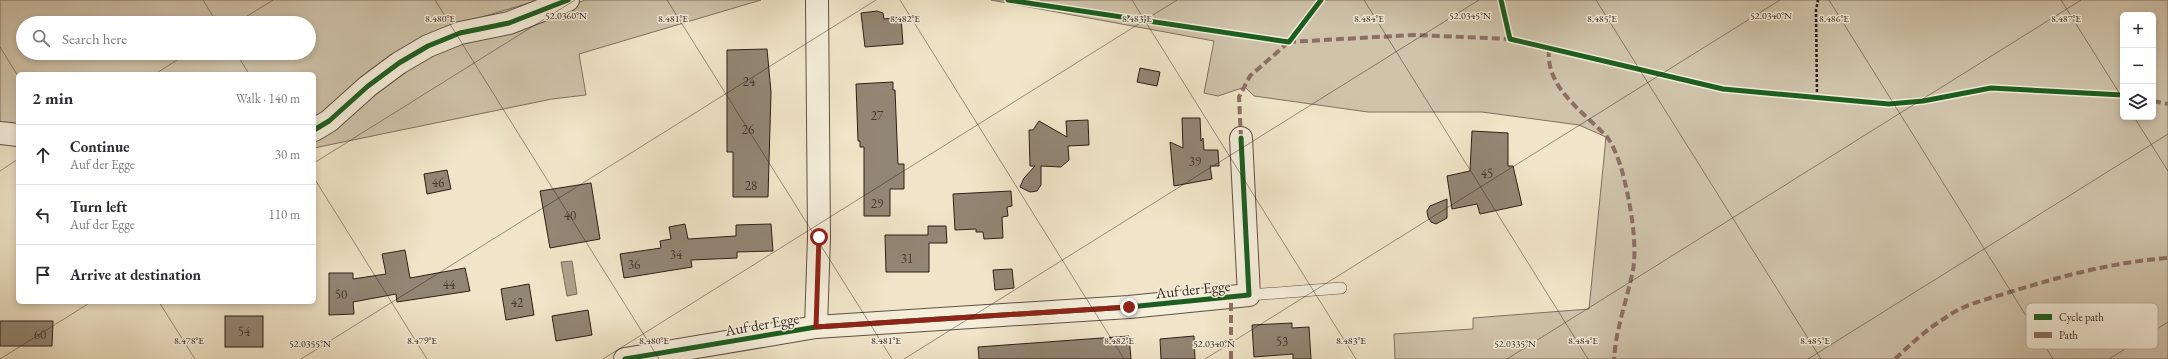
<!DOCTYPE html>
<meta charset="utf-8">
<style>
:root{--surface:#fff;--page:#f7f7f7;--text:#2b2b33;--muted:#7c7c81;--line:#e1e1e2}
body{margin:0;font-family:"EB Garamond",serif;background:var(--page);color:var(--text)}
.controls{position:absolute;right:12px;top:12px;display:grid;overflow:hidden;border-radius:6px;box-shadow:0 2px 6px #0003}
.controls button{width:36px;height:36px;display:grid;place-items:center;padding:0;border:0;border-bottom:1px solid var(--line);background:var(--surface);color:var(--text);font:20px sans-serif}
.stop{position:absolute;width:12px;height:12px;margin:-9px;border:3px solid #8f2418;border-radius:50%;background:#fff}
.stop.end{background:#8f2418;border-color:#fff;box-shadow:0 1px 4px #0008}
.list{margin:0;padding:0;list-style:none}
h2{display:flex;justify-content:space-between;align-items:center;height:52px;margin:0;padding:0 16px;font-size:17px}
h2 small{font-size:13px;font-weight:400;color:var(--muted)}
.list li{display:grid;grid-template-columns:26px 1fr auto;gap:12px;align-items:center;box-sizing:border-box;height:60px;padding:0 16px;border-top:1px solid var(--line)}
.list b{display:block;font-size:15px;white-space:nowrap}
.list p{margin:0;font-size:13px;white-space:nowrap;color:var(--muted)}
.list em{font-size:13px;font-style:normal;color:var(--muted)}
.icon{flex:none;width:22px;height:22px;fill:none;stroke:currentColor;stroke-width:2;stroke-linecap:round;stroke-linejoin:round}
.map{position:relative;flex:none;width:2168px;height:359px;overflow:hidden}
.search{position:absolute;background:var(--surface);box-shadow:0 2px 6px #0003;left:16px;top:16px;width:300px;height:44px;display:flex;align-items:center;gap:10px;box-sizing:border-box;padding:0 14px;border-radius:22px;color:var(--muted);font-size:15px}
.panel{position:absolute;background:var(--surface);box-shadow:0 2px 6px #0003;left:16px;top:72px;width:300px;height:232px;border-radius:6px}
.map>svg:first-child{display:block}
.green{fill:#cfc3aa;stroke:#7e7162;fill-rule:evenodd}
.water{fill:#aea28c;stroke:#7a6e5e}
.building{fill:#928674;stroke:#2d1f19}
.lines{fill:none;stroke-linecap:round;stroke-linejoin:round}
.service-casing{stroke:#5e5045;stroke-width:12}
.minor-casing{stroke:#5e5045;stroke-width:24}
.path{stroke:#2d1f19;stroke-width:2.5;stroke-dasharray:3 2;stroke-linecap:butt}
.service{stroke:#f5eedb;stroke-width:11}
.minor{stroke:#f5eedb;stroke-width:22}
.quiet{stroke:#8d6e63;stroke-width:4;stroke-dasharray:8 4;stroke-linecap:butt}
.cycleway-casing{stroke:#f5eedb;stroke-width:8}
.cycleway{stroke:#1b5e20;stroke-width:5}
.route{stroke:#8f2418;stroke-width:5}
.ticks{fill:none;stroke:#2d1f19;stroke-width:1;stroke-opacity:0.45}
.labels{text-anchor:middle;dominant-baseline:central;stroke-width:3;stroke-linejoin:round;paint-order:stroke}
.number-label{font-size:13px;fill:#463930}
.street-label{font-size:15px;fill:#2d1f19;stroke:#f5eedb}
.key{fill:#f5eedb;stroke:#b9b0a1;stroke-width:1}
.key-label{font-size:11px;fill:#2d1f19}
.ticks-label{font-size:10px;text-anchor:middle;fill:#2d1f19;stroke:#f5eedb;stroke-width:3;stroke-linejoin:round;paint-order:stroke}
</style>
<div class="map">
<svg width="2168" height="359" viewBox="0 0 2168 359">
<rect width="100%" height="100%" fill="#f0e5c8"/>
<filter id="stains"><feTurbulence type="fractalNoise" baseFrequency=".005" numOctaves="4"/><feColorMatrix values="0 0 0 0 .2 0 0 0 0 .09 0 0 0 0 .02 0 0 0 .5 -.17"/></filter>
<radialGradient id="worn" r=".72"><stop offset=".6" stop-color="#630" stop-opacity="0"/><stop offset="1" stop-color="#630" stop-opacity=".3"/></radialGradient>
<g class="green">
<path d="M0,0H539L445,28L397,51L314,120V74H18V126L0,123ZM23,23H309V53H23Z"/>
<polygon points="585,0 761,0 579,54 586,95 552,99 314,148 314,142 334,128 369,94 451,44 531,21"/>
<path d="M991,0H2168V359H1395L1394,334L1473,329V318L1589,309L1606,137L1579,125L1482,112H1368L1254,96L1245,87L1218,96L1204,93L1214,41ZM2123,15H2153V117H2123Z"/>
</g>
<polygon class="water" points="572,261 577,294 567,296 561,262"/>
<g class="building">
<polygon points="877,11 883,13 884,19 901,17 903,44 865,47 861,13"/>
<polygon points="767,49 771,92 768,197 733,197 733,152 727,152 727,50"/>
<polygon points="1140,68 1160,72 1157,86 1137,82"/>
<polygon points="893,82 893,90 895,90 898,164 904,164 904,189 890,189 890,216 864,216 864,147 860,147 860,141 858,141 856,84"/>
<polygon points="1182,118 1200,118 1201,141 1203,138 1204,150 1218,150 1219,166 1210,166 1212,179 1174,186 1170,142 1183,148"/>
<polygon points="1088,120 1089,145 1068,146 1069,160 1061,167 1041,166 1041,185 1037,191 1030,192 1020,187 1024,178 1035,166 1030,166 1029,130 1033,130 1039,121 1067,137 1066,121"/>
<polygon points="1472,131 1508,133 1508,166 1513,166 1522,205 1480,214 1477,204 1452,209 1447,176 1470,171"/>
<polygon points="447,170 451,189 427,194 424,174"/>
<polygon points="591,183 600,239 550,248 540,191"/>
<polygon points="1011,191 1012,206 1007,207 1008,216 1002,217 1003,238 984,239 983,232 976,232 976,229 955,230 953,194"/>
<polygon points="1447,199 1447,218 1436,224 1431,222 1428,217 1427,211 1430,206"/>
<polygon points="685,224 688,239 736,236 736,225 771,224 773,251 737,252 737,258 691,260 692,267 624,278 620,254 661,248 660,241 671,239 669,227"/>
<polygon points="928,226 946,226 947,243 929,243 929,272 886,272 885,235 928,235"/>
<polygon points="405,250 410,278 465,268 470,291 397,302 396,294 353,302 354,314 329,315 329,273 353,273 353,279 386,274 382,254"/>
<polygon points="1012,269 1014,288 995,290 993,270"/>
<polygon points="529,284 534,315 506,320 501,289"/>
<polygon points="588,310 592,335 556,341 552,316"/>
<rect x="225" y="316" width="38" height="31"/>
<polygon points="0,321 53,321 52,346 0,346"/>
<polygon points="1292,323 1292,328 1309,327 1311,359 1293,359 1293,354 1254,357 1252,325"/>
<polygon points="1129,336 1131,359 979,359 978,347"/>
<polygon points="1194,336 1195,359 1161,359 1160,339"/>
</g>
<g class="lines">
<g class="service-casing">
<polyline id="service" points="1249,295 1341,288"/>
</g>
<g class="minor-casing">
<g id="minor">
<polyline points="314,130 329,121 368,86 399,63 428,46 460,33 509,23 568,0"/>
<polyline points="0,133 18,135"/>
<polyline points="816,327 819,237 817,0"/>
<polyline points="625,359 816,327 1129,307 1249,295 1241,138"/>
</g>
</g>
<polyline class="path" points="1817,97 1816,10 1818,0"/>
<use href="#service" class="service"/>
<use href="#minor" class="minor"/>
<g class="quiet">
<polyline points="1288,42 1413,35 1513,39"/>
<path d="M1549,49C1545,88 1584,112 1607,137C1613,144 1618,159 1621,167C1629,196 1638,241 1633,270C1627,300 1616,328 1614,359"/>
<polyline points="2153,101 2168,104"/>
<polyline points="1241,138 1239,97 1250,76 1290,41"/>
<polyline points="1231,359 1231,297"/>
<path d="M1895,359C1911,344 1927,329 1945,318C1964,304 1988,299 2010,292C2062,276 2114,262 2168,258"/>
</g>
<g class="cycleway-casing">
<g id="cycleway">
<polyline points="1008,0 1289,42 1321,0"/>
<polyline points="1501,0 1510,39 1723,89 1889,104 1923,101 1991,88 2123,95"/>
<polyline points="314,130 329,121 368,86 399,63 428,46 460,33 509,23 568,0"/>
<polyline points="625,359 816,327 1129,307 1249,295 1241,138"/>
</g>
</g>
<use href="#cycleway" class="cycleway"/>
</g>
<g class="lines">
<polyline class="route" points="819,237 816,327 1129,307"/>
</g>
<path class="ticks" d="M203,0L217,23M435,0L659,359M667,0L892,359M900,0L1124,359M1132,0L1356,359M1364,0L1588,359M1596,0L1821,359M1829,0L2053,359M2061,0L2123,99M236,23L273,0M0,47L18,76M236,53L249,74M155,74L188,53M2134,117L2168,171M314,163L575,0M0,171L18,159M314,178L427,359M159,302L195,359M0,359L91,302M301,359L876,0M603,359L1177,0M904,359L1479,0M1205,359L1780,0M1507,359L2081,0M1808,359L2168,134M2109,359L2168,322"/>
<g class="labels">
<g class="number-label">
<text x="749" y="81">24</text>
<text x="877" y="115">27</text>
<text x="748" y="129">26</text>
<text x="1195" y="161">39</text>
<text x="1487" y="173">45</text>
<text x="438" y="182">46</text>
<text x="751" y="185">28</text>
<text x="877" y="203">29</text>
<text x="570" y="215">40</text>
<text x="676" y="254">34</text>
<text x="907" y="258">31</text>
<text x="634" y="264">36</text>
<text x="449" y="284">44</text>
<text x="341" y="294">50</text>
<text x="517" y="302">42</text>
<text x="244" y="331">54</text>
<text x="40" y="334">60</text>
<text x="1282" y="341">53</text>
</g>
<g class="street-label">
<text transform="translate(1193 289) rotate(-6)">Auf der Egge</text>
<text transform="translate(762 324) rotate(-10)">Auf der Egge</text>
</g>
</g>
<rect x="2026" y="303" width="132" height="46" rx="6" class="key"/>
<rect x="2034" y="314" width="18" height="6" fill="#1b5e20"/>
<rect x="2034" y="332" width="18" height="6" fill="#8d6e63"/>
<g class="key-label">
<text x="2059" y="321">Cycle path</text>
<text x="2059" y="339">Path</text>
</g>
<g class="ticks-label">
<text x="566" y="19">52.0360°N</text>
<text x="1470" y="19">52.0345°N</text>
<text x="1771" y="19">52.0340°N</text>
<text x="2066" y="22">8.487°E</text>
<text x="905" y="22">8.482°E</text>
<text x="440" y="22">8.480°E</text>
<text x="673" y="22">8.481°E</text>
<text x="1137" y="22">8.483°E</text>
<text x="1369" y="22">8.484°E</text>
<text x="1602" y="22">8.485°E</text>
<text x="1834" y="22">8.486°E</text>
<text x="189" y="344">8.478°E</text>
<text x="422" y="344">8.479°E</text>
<text x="654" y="344">8.480°E</text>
<text x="886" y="344">8.481°E</text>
<text x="1119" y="344">8.482°E</text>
<text x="1351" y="344">8.483°E</text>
<text x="1583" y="344">8.484°E</text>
<text x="1815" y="344">8.485°E</text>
<text x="310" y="347">52.0355°N</text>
<text x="1214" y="347">52.0340°N</text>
<text x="1515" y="347">52.0335°N</text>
</g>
<rect width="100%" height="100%" filter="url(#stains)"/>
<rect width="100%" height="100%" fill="url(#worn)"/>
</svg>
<div class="controls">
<button>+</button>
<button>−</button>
<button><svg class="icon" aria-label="layers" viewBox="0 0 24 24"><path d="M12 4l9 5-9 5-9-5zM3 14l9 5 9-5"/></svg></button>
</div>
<div class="stop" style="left:819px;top:237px"></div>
<div class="stop end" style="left:1129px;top:307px"></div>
<div class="search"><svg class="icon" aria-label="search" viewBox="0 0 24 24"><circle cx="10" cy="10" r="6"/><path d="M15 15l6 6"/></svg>Search here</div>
<section class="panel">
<h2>2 min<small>Walk · 140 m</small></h2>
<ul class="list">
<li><svg class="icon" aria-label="ahead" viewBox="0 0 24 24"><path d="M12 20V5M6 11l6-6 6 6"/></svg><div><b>Continue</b><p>Auf der Egge</p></div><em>30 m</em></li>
<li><svg class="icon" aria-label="left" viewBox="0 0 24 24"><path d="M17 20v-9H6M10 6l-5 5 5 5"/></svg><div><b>Turn left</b><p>Auf der Egge</p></div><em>110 m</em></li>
<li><svg class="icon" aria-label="arrive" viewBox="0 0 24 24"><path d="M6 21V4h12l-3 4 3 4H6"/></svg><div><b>Arrive at destination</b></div></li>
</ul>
</section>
</div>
